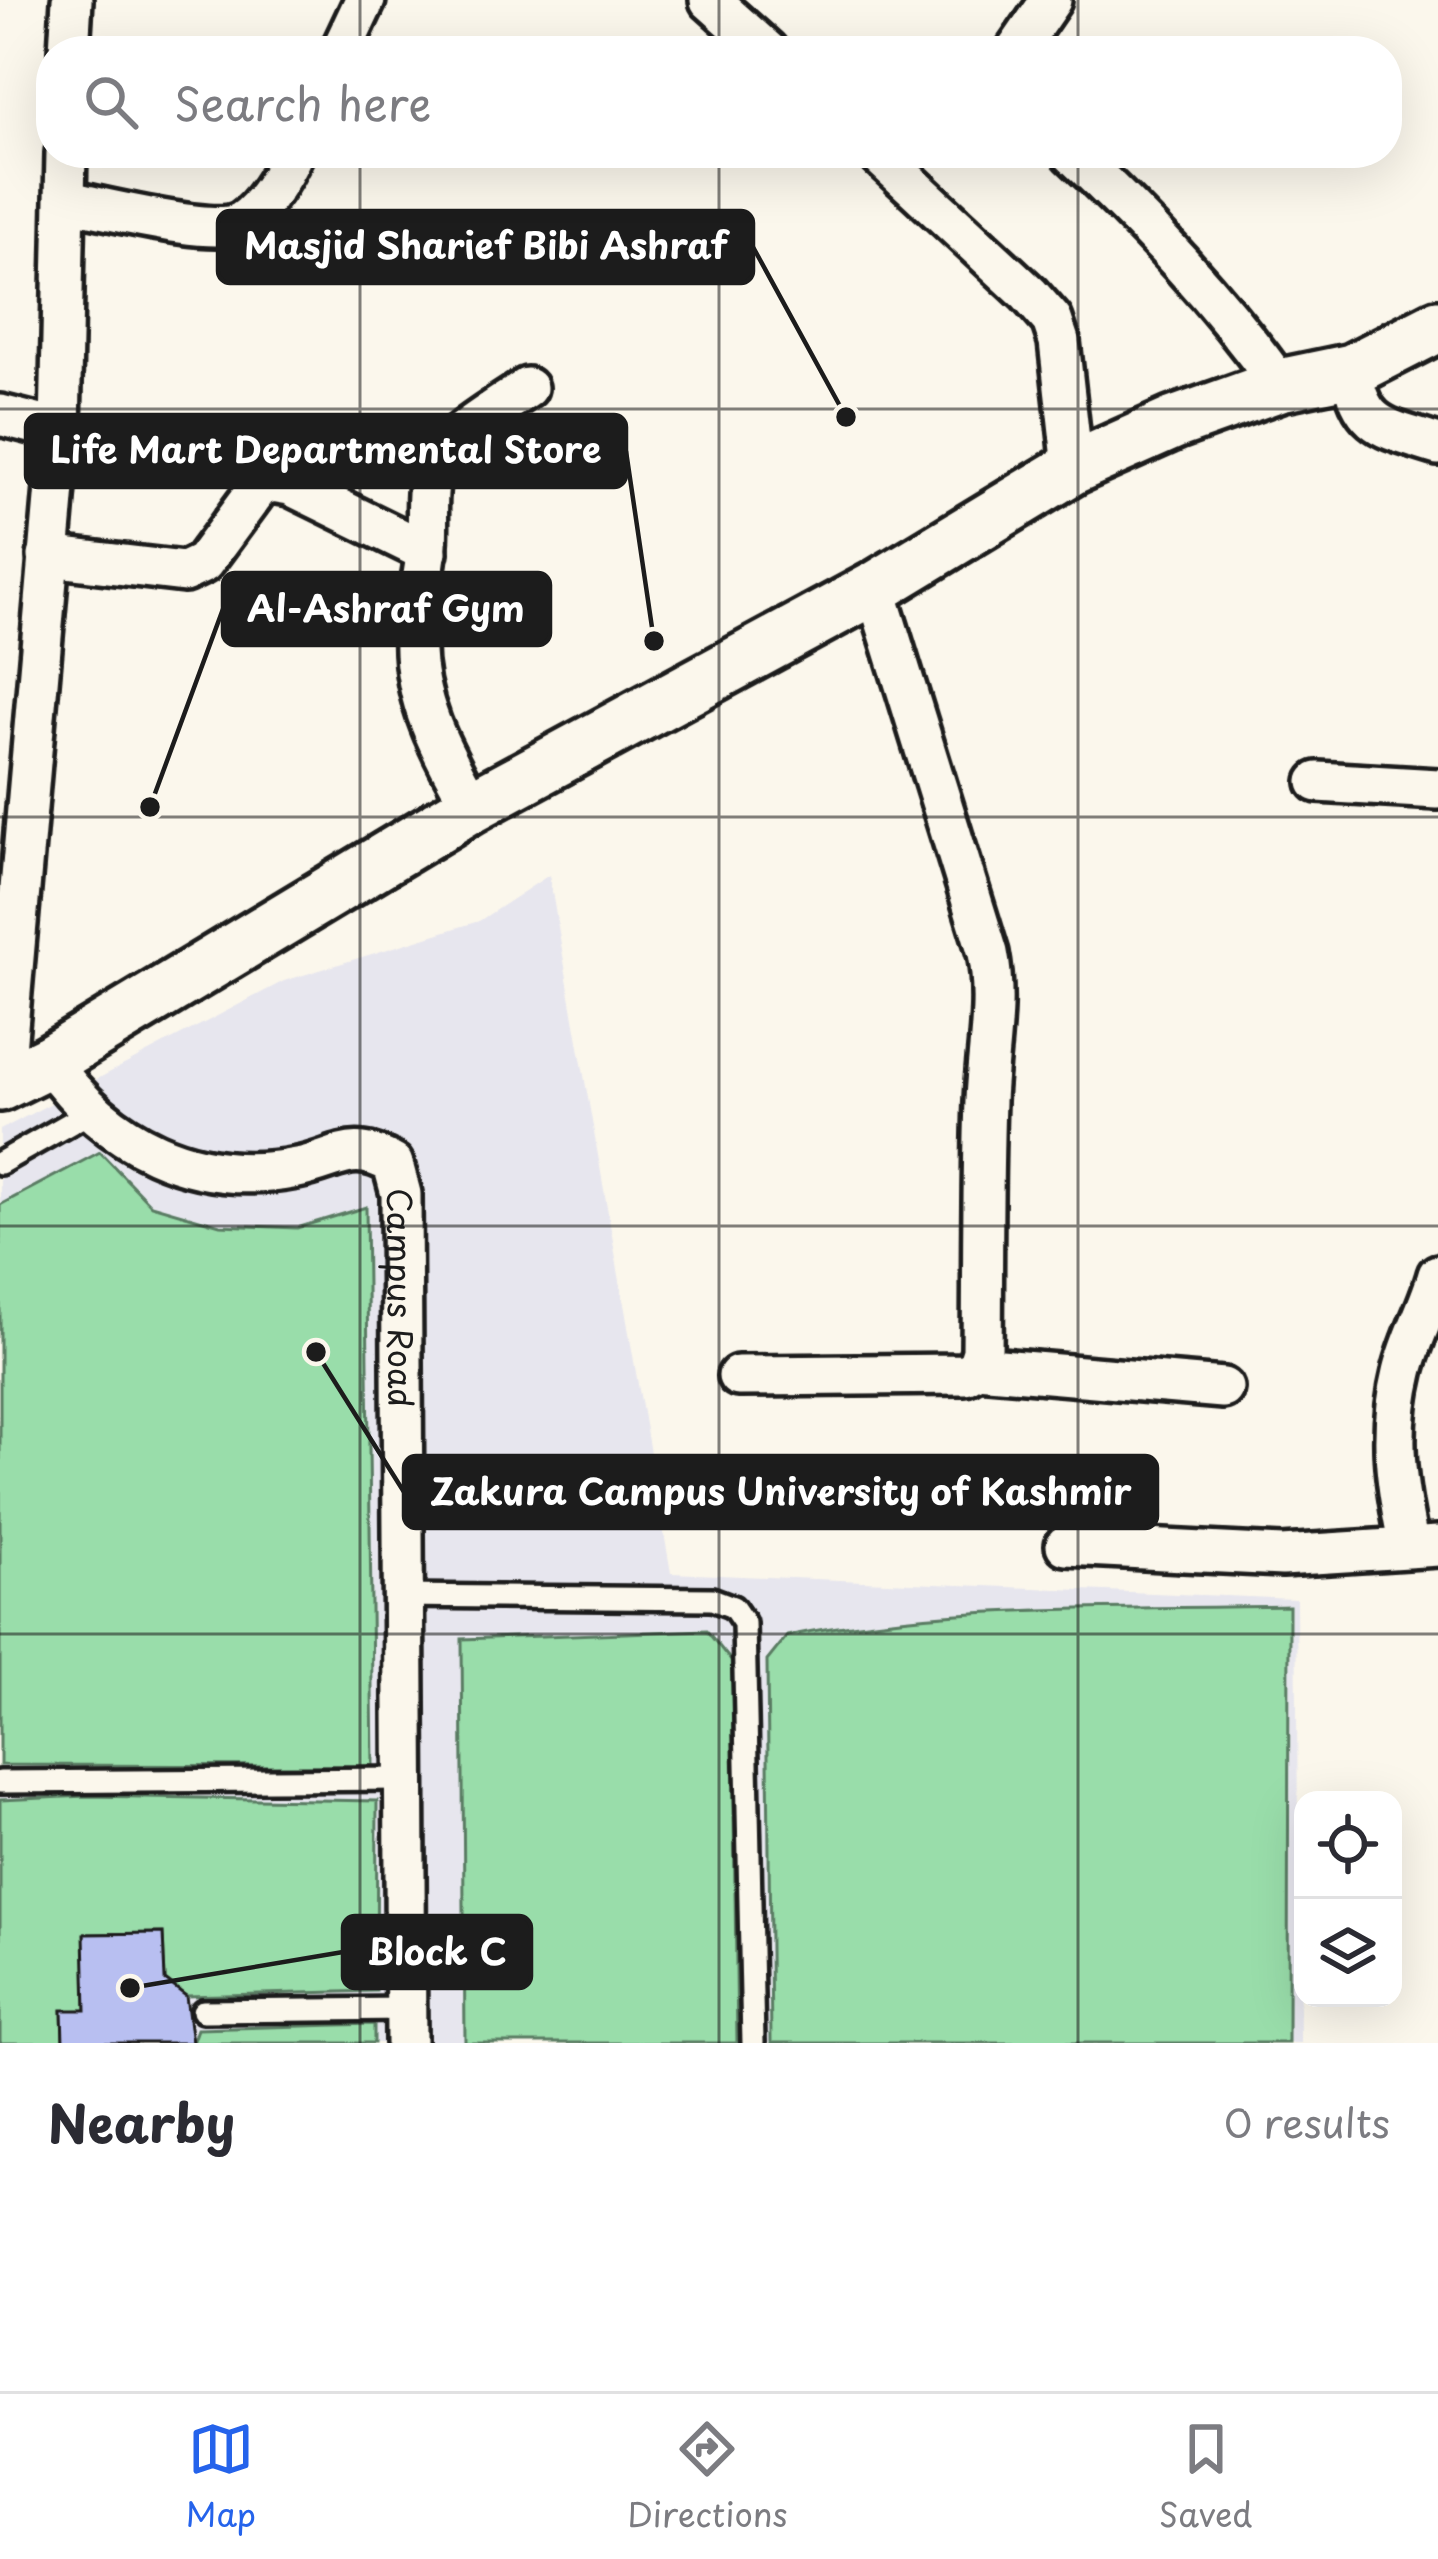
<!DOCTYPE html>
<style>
:root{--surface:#fff;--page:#f2f2f3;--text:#2b2b33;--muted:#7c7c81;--line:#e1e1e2;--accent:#2563eb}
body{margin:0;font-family:"Playpen Sans",sans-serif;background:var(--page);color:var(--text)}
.controls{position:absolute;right:36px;bottom:36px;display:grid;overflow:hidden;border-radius:24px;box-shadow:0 12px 48px #0002}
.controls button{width:108px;height:108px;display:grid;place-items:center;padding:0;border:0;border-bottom:3px solid var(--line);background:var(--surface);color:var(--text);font:60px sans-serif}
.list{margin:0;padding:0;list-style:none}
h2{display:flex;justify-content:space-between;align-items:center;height:156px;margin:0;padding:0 48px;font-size:51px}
h2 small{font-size:39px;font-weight:400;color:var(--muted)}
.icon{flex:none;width:66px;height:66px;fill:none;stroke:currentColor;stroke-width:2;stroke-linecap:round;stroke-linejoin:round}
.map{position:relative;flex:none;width:1438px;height:2043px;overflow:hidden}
.search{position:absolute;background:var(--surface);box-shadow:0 12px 48px #0002;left:36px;right:36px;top:36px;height:132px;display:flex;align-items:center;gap:30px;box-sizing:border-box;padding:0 42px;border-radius:48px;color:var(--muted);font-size:45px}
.sheet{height:348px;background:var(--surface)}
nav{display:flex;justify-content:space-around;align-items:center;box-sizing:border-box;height:168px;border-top:3px solid var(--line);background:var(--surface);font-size:33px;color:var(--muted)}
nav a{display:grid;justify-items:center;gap:6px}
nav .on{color:var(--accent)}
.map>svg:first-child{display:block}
.built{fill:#e7e6ee}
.green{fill:#9da;stroke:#5a7c63;stroke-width:3}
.building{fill:#b8bff1;stroke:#1c1c1c;stroke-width:3}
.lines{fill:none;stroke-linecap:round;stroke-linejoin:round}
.service-casing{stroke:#1c1c1c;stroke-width:30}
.minor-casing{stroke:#1c1c1c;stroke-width:48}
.tertiary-casing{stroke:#1c1c1c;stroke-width:60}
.service{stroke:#fbf7ec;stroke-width:21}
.minor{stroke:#fbf7ec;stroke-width:39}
.tertiary{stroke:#fbf7ec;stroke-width:51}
.grid{fill:none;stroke:#1c1c1c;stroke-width:3;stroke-opacity:0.55}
.labels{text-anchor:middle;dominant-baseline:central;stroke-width:12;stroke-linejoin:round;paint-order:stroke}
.street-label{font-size:33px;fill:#1c1c1c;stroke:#fbf7ec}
.leader{fill:none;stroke:#1c1c1c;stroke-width:4.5}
.callout-dot{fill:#1c1c1c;stroke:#fbf7ec;stroke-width:4.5}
.callout{fill:#1c1c1c;stroke:#1c1c1c;stroke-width:4.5}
.callout-label{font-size:36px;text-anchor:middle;font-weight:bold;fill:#fff}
</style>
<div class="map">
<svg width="1438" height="2043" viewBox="0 0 1438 2043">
<rect width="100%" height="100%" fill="#fbf7ec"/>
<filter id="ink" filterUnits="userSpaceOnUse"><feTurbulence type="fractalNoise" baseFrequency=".00833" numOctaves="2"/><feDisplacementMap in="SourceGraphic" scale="24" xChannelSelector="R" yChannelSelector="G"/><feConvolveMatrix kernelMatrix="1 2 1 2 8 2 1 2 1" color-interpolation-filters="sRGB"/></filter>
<g filter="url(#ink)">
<polygon class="built" points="549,875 671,1573 1296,1599 1300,2043 0,2043 0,1130 284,981 479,921"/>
<g class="green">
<polygon points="100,1152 151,1205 220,1225 297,1228 366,1207 373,1766 0,1765 0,1205"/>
<path d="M1289,1606L1288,2043H771L767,1661L787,1636C950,1603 1122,1610 1289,1606Z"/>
<polygon points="706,1630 732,1662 737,2043 465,2043 462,1639"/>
<polygon points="87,1796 377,1801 376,1991 186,1996 165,1980 163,1933 85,1934 86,2010 62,2011 63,2043 0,2043 0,1800"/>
<polygon points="374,2024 374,2043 192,2043 197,2029"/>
</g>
<polygon class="building" points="163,1933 165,1980 186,1996 192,2043 63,2043 62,2010 86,2010 84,1934"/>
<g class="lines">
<g class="service-casing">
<g id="service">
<polyline points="0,1163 90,1112"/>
<polyline points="400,1596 712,1599 733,1607 744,1623 753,2043"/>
<polyline points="0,1782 403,1779"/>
<polyline points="203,2011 406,2009"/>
</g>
</g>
<g class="minor-casing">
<g id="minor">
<polyline points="710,0 767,51"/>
<polyline points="69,51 72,0"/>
<polyline points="341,51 365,0"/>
<polyline points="1016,51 1051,0"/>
<polyline points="877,153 1029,294 1052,320 1059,341 1073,468"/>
<path d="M1072,153C1149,226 1218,299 1280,385"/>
<path d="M67,201C101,207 217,238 243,221C263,208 283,175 293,153"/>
<path d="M1352,370C1360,430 1388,428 1438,445"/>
<polyline points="0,415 60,430"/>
<polyline points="48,556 184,572 203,563 259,487 272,482 290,485 427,552"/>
<polyline points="1318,782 1438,789"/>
<path d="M472,806C441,751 412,699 415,634C416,604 425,574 427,544C429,520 424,483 435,462C448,436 502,406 527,388"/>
<path id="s1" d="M49,1061C107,1144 194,1188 297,1168C339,1160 351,1140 393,1164L401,1194L406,2043"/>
<polyline points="3,1084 60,430 66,153"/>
<polyline points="977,1367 1223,1388"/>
<path d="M738,1376L965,1374L977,1367L982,1352C983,1268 982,1184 985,1101C987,1049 998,1004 988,953L875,588"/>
<polyline points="1066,1545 1282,1556 1438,1546"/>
<path d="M1409,1547C1396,1486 1388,1433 1403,1372C1411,1338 1429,1308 1438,1275"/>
</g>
</g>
<g class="tertiary-casing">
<polyline id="tertiary" points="0,1085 49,1061 472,806 875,588 1073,468 1174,423 1280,385 1352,370 1438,326"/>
</g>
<use href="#service" class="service"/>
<use href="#minor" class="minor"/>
<use href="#tertiary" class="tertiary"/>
</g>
</g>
<path class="grid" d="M360,0V51M719,0V51M1078,0V51M360,153V2043M719,153V2043M1078,153V2043M0,409H1438M0,817H1438M0,1226H1438M0,1634H1438"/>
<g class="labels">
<g class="street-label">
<text stroke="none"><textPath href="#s1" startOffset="522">Campus Road</textPath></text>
</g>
</g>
<path class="leader" d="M846 417L753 247M654 641L626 451M150 807L223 609M316 1352L404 1492M130 1988L343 1952"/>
<g class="callout-dot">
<circle cx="846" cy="417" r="12"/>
<circle cx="654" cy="641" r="12"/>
<circle cx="150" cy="807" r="12"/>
<circle cx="316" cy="1352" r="12"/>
<circle cx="130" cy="1988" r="12"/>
</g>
<g class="callout">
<rect x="218" y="211" width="535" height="72" rx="12"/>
<rect x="26" y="415" width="600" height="72" rx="12"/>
<rect x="223" y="573" width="327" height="72" rx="12"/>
<rect x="404" y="1456" width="753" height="72" rx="12"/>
<rect x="343" y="1916" width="188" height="72" rx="12"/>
</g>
<g class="callout-label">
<text x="486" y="259">Masjid Sharief Bibi Ashraf</text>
<text x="326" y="463">Life Mart Departmental Store</text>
<text x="386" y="622">Al-Ashraf Gym</text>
<text x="781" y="1505">Zakura Campus University of Kashmir</text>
<text x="437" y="1965">Block C</text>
</g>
</svg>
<div class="controls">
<button><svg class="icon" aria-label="locate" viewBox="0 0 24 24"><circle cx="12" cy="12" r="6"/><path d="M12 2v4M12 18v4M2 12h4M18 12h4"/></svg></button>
<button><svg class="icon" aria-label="layers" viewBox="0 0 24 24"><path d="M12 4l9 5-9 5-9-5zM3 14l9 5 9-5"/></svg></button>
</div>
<div class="search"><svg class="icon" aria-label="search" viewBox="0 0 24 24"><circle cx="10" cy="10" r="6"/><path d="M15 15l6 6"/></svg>Search here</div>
</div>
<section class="sheet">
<h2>Nearby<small>0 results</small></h2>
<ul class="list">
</ul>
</section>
<nav>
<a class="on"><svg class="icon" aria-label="map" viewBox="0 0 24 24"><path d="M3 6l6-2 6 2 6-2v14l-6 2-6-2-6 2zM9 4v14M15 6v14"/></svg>Map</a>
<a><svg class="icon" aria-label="directions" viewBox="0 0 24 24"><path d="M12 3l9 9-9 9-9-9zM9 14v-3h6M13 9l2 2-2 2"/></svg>Directions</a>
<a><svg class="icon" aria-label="saved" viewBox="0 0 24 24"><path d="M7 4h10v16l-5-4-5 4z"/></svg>Saved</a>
</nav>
